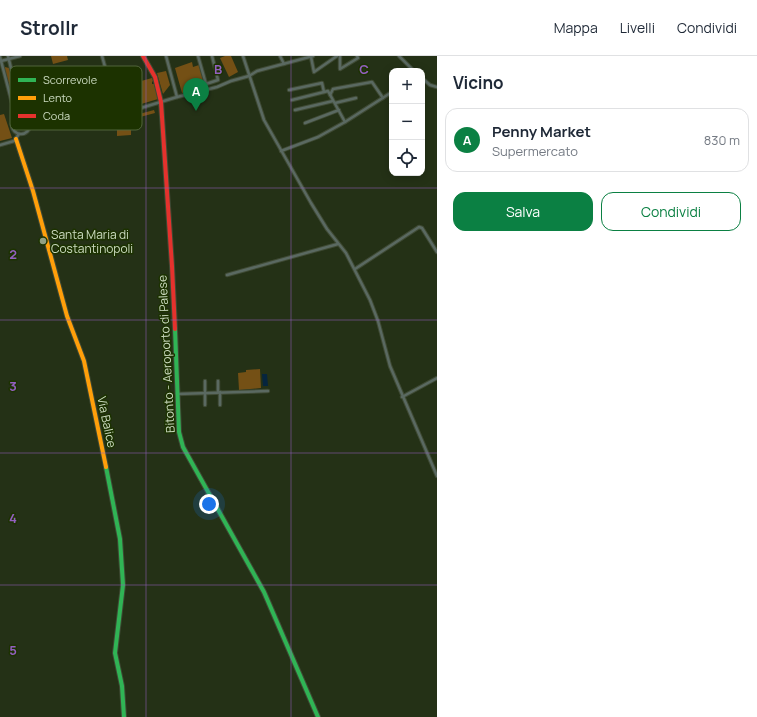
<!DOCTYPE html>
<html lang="it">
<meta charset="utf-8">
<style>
:root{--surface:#fff;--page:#f6f6f7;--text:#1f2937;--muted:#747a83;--line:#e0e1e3;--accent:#0b8043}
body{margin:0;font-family:Manrope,sans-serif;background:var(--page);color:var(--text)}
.controls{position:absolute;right:12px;top:12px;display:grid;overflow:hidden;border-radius:8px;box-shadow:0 2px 10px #0003}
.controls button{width:36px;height:36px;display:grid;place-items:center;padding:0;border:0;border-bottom:1px solid var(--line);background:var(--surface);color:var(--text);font:20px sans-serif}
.you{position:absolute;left:209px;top:448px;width:14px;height:14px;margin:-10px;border:3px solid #fff;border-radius:50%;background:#1a73e8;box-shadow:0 0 0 6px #1a73e833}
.badge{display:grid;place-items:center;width:26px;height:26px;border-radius:50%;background:var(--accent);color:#fff;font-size:13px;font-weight:700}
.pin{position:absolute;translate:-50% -33px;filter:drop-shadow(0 1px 2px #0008)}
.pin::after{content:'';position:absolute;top:21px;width:14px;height:12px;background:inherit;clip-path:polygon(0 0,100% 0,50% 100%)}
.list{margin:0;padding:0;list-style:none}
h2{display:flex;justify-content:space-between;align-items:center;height:52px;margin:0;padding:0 16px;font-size:17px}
h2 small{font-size:13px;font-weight:400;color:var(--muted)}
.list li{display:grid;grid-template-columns:26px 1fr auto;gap:12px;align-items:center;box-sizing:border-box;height:64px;margin:0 8px 8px;padding:0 8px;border:1px solid var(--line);border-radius:12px}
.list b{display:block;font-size:15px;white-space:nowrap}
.list p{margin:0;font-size:13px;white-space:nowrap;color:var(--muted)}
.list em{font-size:13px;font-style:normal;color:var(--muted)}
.actions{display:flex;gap:8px;padding:12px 16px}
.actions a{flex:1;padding:9px 0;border:1px solid var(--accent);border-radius:12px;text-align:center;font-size:14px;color:var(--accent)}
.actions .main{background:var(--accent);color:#fff}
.icon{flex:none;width:22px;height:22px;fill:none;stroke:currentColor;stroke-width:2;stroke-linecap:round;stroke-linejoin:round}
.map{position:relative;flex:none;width:437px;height:661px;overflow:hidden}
header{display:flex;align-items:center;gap:24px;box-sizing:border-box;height:56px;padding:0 20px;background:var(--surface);border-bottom:1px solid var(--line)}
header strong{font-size:19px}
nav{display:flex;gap:22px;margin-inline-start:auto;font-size:14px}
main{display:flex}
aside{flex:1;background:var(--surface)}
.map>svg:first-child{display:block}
.green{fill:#745015}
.water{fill:#06253e}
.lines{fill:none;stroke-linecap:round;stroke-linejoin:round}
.street-casing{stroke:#3f4a34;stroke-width:4.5}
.fast-casing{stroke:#3f4a34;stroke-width:6}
.slow-casing{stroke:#3f4a34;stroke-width:6}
.jam-casing{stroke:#3f4a34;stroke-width:6}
.street{stroke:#5a6961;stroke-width:2.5}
.fast{stroke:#30b455;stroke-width:4}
.slow{stroke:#ff9f0a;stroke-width:4}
.jam{stroke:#e5322d;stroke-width:4}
.grid{fill:none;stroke:#9360bf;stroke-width:1;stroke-opacity:0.55}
.poi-dot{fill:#91a084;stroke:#1c3200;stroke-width:1.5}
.labels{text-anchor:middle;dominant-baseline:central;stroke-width:3;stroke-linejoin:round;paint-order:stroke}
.poi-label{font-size:12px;fill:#ccdbc0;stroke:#1c3200;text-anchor:start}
.street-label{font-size:12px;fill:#ccdbc0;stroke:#1c3200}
.key{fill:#1c3200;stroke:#51653a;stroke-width:1}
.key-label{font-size:11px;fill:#ccdbc0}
.grid-label{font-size:13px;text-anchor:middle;font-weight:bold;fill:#9360bf;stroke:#1c3200;stroke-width:3;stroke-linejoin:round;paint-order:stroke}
</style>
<header>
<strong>Strollr</strong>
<nav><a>Mappa</a><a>Livelli</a><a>Condividi</a></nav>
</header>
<main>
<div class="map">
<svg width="437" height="661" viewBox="0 0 437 661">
<rect width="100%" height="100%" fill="#243116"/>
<g class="green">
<polygon points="51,0 67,0 68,4 53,8"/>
<polygon points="225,0 231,0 238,16 229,21 220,2"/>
<polygon points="192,6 193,11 199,9 205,31 182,37 175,12"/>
<polygon points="5,11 9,12 21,60 16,60 4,12"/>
<polygon points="166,15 170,29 163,38 157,17"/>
<polygon points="152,22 153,25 152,26 152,28 154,28 158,43 128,52 120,47 116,32"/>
<polygon points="154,54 155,57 103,71 102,68"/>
<polygon points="4,58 12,82 0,85 0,59"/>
<polygon points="131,71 131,79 117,80 117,72"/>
<polygon points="260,313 261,332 239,334 238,317 246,316 246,314"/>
</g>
<polygon class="water" points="262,318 267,318 268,330 263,330"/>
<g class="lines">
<g class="street-casing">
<g id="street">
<polyline points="8,0 23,61"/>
<polyline points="102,0 114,43 118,50"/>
<polyline points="198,0 206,28 218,24 212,0"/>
<polyline points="243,0 264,64 311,147 327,173 346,197 370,244 378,265 390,310 437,420"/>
<polyline points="280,0 284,8"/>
<polyline points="340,0 340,13 358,2 357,0"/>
<polyline points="399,0 414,15"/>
<polyline points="0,1 16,62"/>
<polyline points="311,1 314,16 337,0"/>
<polyline points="1,5 20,0"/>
<polyline points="422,22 430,29 437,31"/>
<polyline points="289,34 322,27 324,36"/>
<polyline points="330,39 333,33 372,26 383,42"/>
<polyline points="177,41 217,31 231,25 249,20 257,15 313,0"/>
<polyline points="292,44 328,35 345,66"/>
<polyline points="335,47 356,42"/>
<circle cx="117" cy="54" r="4"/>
<polyline points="85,51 114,43"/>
<polyline points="295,54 333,45"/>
<polyline points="121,55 131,55 177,41 166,0"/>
<circle cx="21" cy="69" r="9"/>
<polyline points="305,67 339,54"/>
<polyline points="29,71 59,67 77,63 106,61 115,57"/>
<polyline points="0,89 14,85 19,78"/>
<polyline points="281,95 318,81 345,66 392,36"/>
<polyline points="355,213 419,171 422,172 437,196"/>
<polyline points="227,219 338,188"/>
<polyline points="205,325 205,349"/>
<polyline points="218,325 218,336"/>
<polyline points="220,336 220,349"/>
<polyline points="177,338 268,335"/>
<polyline points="402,341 437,322"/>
</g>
</g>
<g class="fast-casing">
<g id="fast">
<polyline points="175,273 179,376 183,391 264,536 318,661"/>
<polyline points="106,411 120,483 123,529 115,597 122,630 124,661"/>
</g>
</g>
<g class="slow-casing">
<polyline id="slow" points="16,83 33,135 67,260 84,305 106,411"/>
</g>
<g class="jam-casing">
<polyline id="jam" points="143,0 155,21 161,46 172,210 175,273"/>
</g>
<use href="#street" class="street"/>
<use href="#fast" class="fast"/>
<use href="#slow" class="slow"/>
<use href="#jam" class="jam"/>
</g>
<path class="grid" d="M146,0V661M291,0V661M0,132H437M0,264H437M0,397H437M0,529H437"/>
<circle class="poi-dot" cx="43" cy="185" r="4"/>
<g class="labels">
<g class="poi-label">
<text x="51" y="178">Santa Maria di<tspan x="51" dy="14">Costantinopoli</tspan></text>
</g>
<g class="street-label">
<text transform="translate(166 298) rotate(-93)">Bitonto - Aeroporto di Palese</text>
<text transform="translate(107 366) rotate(78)">Via Balice</text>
</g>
</g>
<rect x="10" y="10" width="132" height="64" rx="6" class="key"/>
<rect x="18" y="22" width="18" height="4" fill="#30b455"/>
<rect x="18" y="40" width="18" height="4" fill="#ff9f0a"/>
<rect x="18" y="58" width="18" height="4" fill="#e5322d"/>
<g class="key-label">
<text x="43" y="28">Scorrevole</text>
<text x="43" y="46">Lento</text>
<text x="43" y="64">Coda</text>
</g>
<g class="grid-label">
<text x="218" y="18">B</text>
<text x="364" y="18">C</text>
<text x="13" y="203">2</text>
<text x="13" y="335">3</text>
<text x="13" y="467">4</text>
<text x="13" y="599">5</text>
</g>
</svg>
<div class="controls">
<button>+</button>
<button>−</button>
<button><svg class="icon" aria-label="locate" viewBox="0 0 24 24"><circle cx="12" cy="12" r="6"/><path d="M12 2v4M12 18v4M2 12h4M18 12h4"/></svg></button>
</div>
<div class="you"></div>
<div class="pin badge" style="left:196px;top:55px">A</div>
</div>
<aside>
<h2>Vicino<small></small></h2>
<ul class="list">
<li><span class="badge">A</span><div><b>Penny Market</b><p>Supermercato</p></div><em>830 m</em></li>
</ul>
<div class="actions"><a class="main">Salva</a><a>Condividi</a></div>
</aside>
</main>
